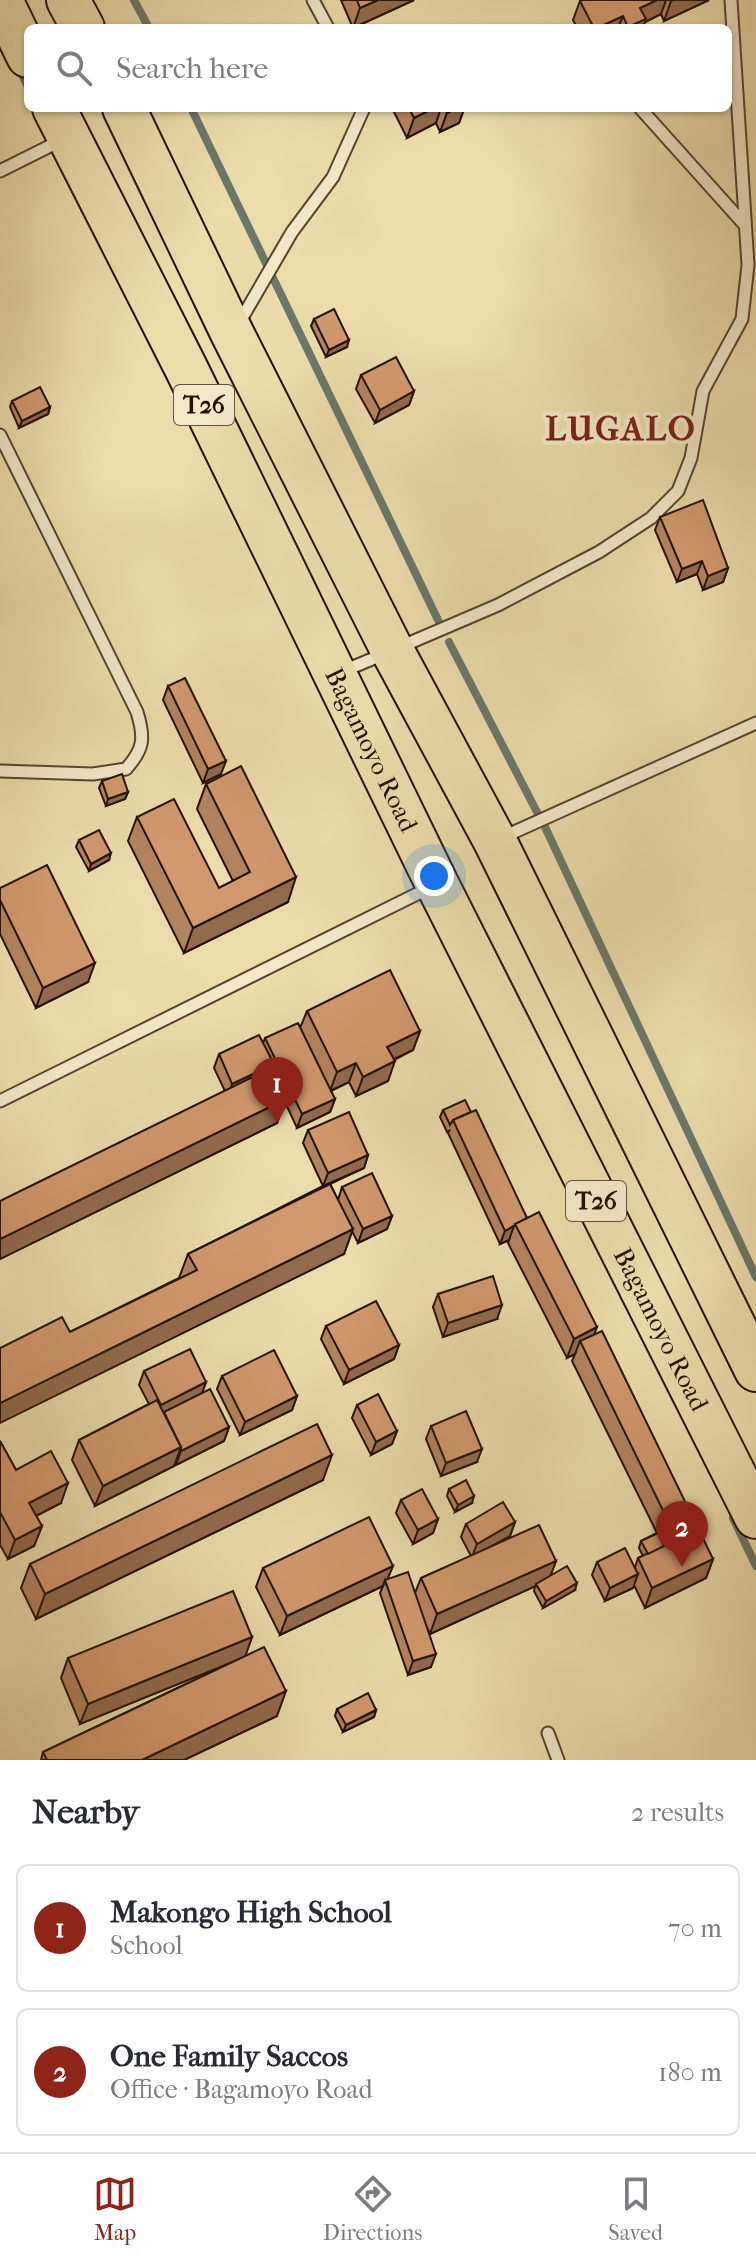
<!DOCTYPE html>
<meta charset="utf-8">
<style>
:root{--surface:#fff;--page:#f7f7f7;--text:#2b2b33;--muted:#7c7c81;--line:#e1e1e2;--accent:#8f2418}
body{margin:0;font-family:"IM FELL French Canon",serif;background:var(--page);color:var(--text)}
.you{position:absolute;left:434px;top:876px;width:28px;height:28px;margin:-20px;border:6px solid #fff;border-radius:50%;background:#1a73e8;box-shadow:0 0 0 12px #1a73e833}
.badge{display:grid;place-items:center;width:52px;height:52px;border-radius:50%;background:var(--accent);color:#fff;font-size:26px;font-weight:700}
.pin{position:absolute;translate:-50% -66px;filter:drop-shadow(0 2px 4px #0008)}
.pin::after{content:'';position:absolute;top:42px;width:28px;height:24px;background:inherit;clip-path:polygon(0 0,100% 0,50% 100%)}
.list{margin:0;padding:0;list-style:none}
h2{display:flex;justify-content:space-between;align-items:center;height:104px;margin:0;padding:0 32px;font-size:34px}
h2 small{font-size:26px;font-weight:400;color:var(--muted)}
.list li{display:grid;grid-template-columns:52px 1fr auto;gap:24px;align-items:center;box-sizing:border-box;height:128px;margin:0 16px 16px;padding:0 16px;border:2px solid var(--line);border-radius:12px}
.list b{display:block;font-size:30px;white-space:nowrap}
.list p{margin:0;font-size:26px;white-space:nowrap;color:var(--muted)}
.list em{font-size:26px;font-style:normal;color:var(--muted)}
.icon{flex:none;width:44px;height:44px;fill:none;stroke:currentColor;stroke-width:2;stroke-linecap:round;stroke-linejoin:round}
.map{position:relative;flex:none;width:756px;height:1760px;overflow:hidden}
.search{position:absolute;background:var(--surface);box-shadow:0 2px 6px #0004;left:24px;right:24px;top:24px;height:88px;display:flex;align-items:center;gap:20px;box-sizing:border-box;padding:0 28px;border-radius:12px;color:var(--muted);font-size:30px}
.sheet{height:392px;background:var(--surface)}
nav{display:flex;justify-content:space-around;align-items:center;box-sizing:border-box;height:112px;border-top:2px solid var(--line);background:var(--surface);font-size:22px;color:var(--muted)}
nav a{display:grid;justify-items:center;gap:4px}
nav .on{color:var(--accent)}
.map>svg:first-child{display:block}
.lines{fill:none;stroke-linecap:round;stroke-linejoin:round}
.stream{stroke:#6a776b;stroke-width:8}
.lane-casing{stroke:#56442e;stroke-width:15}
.highway-casing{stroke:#241204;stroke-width:46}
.lane{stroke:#f2e8c8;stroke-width:11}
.highway{stroke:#ebdcaa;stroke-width:42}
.wall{fill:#b3835e;stroke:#241204;stroke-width:2}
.shaded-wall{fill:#926a4c;stroke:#241204;stroke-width:2}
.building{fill:#d0986d;stroke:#241204;stroke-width:2}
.labels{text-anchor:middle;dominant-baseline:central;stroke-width:8;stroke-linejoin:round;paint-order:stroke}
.shield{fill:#f2e8c8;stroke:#62523f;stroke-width:2}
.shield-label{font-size:24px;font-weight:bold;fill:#241204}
.street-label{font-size:26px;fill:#241204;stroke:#f2e8c8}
.district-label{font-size:34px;font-weight:bold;letter-spacing:2px;fill:#7a1f14;stroke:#f2e8c8}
</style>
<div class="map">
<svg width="756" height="1760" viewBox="0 0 756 1760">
<rect width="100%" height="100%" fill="#ebdcaa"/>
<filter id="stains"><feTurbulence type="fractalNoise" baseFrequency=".0025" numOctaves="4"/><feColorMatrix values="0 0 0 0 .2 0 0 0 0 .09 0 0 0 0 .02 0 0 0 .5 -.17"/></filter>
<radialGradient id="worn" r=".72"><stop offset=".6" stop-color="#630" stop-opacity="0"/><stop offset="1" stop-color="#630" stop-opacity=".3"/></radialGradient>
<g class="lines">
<g class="stream">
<polyline points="134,0 149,28"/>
<polyline points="18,67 28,87"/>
<polyline points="191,108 439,622"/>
<polyline points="449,642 538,814"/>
<polyline points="545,827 756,1277"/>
<polyline points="733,1518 756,1566"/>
</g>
<g class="lane-casing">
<g id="lane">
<polyline points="313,0 328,28"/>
<polyline points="640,108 743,223"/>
<polyline points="0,171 60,141"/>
<polyline points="239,323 292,232 333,177 364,108"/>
<path d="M0,435L137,712C145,738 144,749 126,769L93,774L0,771"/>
<polyline points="400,647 498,605 599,552 651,518 678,491 691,458 703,391 742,319 748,265 731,0"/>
<polyline points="341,672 384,654"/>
<polyline points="501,838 756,723"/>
<polyline points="0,1101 429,888"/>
<polyline points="548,1733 558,1760"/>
</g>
</g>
<g class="highway-casing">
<g id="highway">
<polyline points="1,0 28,56"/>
<polyline points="68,0 83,28"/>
<path id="s1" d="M54,108L186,368L437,884L756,1517"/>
<polyline points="124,108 232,333 392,650 495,841 756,1370"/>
</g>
</g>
<use href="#lane" class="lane"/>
<use href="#highway" class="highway"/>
</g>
<g class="wall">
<polygon points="341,0 414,0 353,28"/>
<polygon points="583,0 709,0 664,21 661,14 645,22 642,28 577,28 573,20 580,1"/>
<polygon points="394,108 467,108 464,109 459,123 440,132 436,123 407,138 393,110"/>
<polygon points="314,319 347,347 326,357 311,326"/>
<polygon points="361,375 414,391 409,405 375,423 356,389"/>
<polygon points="12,401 50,407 48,414 19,428 10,407"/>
<polygon points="660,517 728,568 723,582 703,590 697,574 677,582 655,530"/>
<polygon points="168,686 221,774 203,783 163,700"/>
<polygon points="102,781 128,792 125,799 106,806 99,788"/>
<polygon points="206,784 288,902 184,953 128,841 137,817 219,888 233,881 197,809"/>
<polygon points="79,840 109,860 89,871 76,847"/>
<polygon points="0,888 88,982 36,1008 0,934"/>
<polygon points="307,1011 420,1031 413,1050 394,1060 388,1081 356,1096 349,1082 331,1091 335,1099 330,1112 297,1128 285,1102 277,1123 0,1259 0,1201 225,1091 214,1068 219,1054 263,1043 265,1038 300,1028"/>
<polygon points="443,1110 471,1112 527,1218 595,1334 713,1559 706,1578 645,1608 634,1585 633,1588 605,1601 592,1575 597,1562 635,1567 638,1558 643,1556 639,1548 641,1541 657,1533 572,1361 575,1354 567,1358 508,1243 509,1240 500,1244 448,1133 449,1131 447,1132 440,1117"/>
<polygon points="308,1130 368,1155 364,1168 330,1184 338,1200 342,1187 392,1216 387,1229 358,1243 352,1231 344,1254 70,1332 179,1278 188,1254 323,1186 303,1143"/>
<polygon points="438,1294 497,1319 443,1337 433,1307"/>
<polygon points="326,1326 399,1345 394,1359 344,1384 321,1339"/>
<polygon points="144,1371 206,1382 202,1393 229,1427 224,1441 176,1465 175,1463 174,1466 95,1506 72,1460 79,1440 149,1404 139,1385"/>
<polygon points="222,1376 297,1396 292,1410 240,1435 217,1389"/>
<polygon points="357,1405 397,1431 392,1444 371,1455 352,1418"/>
<polygon points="431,1426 477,1462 441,1476 426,1439"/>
<polygon points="0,1441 16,1470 61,1503 36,1516 42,1526 34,1546 8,1559 0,1545"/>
<polygon points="323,1480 36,1619 21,1588 30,1564"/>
<polygon points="449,1489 472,1503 455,1512 447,1496"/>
<polygon points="401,1500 438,1519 433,1533 413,1544 396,1513"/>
<polygon points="515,1522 510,1536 488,1548 556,1561 550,1576 575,1590 543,1608 534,1591 535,1586 430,1634 426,1626 431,1667 408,1675 380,1593 383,1586 280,1635 256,1587 263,1568 388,1579 415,1593 421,1578 471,1556 461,1537 466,1524"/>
<polygon points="252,1637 245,1656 277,1716 184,1760 41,1760 43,1752 236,1660 80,1724 61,1678 68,1658"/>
<polygon points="337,1709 376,1710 374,1717 343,1732 335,1716"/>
</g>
<g class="shaded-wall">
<polygon points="378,0 414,0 353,28 360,8"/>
<polygon points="657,0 666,0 661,14 645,22 642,28 628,28 640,8"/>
<polygon points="674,0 709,0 664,21 671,1"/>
<polygon points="623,16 618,28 597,28"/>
<polygon points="434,108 441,108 436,123 407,138 414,118"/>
<polygon points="457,108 467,108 464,109 459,123 440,132 447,113"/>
<polygon points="349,340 347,347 326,357 329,350"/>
<polygon points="414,391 409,405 375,423 380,410"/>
<polygon points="50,407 48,414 19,428 22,421"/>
<polygon points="702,561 697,574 677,582 682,569"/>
<polygon points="728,568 723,582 703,590 708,576"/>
<polygon points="226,761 221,774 203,783 208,769"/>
<polygon points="128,792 125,799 106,806 108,799"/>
<polygon points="111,853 109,860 89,871 91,864"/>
<polygon points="296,877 288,902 184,953 193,928"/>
<polygon points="95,963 88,982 36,1008 43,988"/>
<polygon points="420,1031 413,1050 380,1066 387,1047"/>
<polygon points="395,1061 388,1081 356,1096 363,1077"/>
<polygon points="356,1063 349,1082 330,1091 337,1072"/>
<polygon points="274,1064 269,1078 228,1097 232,1084"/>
<polygon points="286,1099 277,1123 0,1259 0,1239"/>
<polygon points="335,1099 330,1112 297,1128 302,1114"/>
<polygon points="368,1155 364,1168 323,1186 328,1173"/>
<polygon points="392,1216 387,1229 358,1243 363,1229"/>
<polygon points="514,1226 509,1240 500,1244 505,1231"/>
<polygon points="353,1229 344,1254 0,1423 0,1403"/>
<polygon points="502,1305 497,1319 443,1337 448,1323"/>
<polygon points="597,1327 590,1346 580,1341 575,1354 567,1358 574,1339"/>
<polygon points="399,1345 394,1359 344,1384 349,1370"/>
<polygon points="206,1382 201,1396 156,1418 161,1405"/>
<polygon points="297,1396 292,1410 240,1435 245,1422"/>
<polygon points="229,1427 224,1441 176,1465 181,1451"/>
<polygon points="397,1431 392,1444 371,1455 376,1442"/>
<polygon points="181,1447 174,1466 95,1506 103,1486"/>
<polygon points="482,1449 477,1462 441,1476 446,1463"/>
<polygon points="332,1455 323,1480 36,1619 45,1594"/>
<polygon points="68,1483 61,1503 22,1523 29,1503"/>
<polygon points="474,1496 472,1503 455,1512 458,1505"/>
<polygon points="438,1519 433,1533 413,1544 418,1530"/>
<polygon points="515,1522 510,1536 472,1557 477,1544"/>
<polygon points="42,1526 34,1546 8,1559 15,1540"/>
<polygon points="713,1559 706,1578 645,1608 652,1588"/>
<polygon points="556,1561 549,1580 430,1634 437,1614"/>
<polygon points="393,1566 386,1583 385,1580 383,1586 280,1635 287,1616"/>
<polygon points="638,1574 633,1588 605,1601 610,1588"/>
<polygon points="577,1583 575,1590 543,1608 546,1601"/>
<polygon points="252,1637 245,1657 80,1724 88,1704"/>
<polygon points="436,1654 431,1667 408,1675 413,1661"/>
<polygon points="286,1691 277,1716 184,1760 142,1760"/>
<polygon points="376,1710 374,1717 343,1732 346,1725"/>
</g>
<g class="building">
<polygon points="357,0 378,0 360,8"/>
<polygon points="583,0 657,0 640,8 646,19 628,27 623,16 597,28 594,28 580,1"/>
<polygon points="409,108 434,108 414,118"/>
<polygon points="445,108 457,108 447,113"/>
<polygon points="334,309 349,340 329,350 314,319"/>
<polygon points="396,357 414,391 380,410 361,375"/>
<polygon points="40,387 50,407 22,421 12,401"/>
<polygon points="703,500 728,568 708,576 702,561 682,569 660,517"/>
<polygon points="185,678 226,761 208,769 168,686"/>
<polygon points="241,766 296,877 193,928 137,817 174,799 219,888 250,872 206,784"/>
<polygon points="122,774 128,792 108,799 102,781"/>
<polygon points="99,830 111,853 91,864 79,840"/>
<polygon points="47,865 95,963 43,988 0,900 0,888"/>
<polygon points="390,970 420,1031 387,1047 395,1061 363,1077 356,1063 337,1072 307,1011"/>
<polygon points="298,1023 335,1099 302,1114 265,1038"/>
<polygon points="259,1035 274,1064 232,1084 219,1054"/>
<polygon points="271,1068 286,1099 0,1239 0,1201"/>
<polygon points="465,1100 471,1112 453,1120 450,1125 443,1110"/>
<polygon points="476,1110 527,1218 505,1231 453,1120"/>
<polygon points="349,1112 368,1155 328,1173 308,1130"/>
<polygon points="372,1173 392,1216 363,1229 342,1187"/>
<polygon points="330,1184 353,1229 0,1403 0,1348 62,1317 70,1332 197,1270 188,1254"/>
<polygon points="539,1212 597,1327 574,1339 515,1224"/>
<polygon points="493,1276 502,1305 448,1323 438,1294"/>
<polygon points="376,1301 399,1345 349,1370 326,1326"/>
<polygon points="602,1331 713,1559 652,1588 638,1558 677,1539 580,1341"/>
<polygon points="190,1349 206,1382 161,1405 144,1371"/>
<polygon points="274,1350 297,1396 245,1422 222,1376"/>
<polygon points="210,1389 229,1427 181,1451 181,1447 164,1412"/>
<polygon points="378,1394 397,1431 376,1442 357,1405"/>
<polygon points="157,1400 181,1447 103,1486 79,1440"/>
<polygon points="466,1411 482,1449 446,1463 431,1426"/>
<polygon points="317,1424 332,1455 45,1594 30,1564"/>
<polygon points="0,1441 16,1470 51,1451 68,1483 29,1503 42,1526 15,1540 0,1512"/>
<polygon points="466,1480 474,1496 458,1505 449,1489"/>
<polygon points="422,1489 438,1519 418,1530 401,1500"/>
<polygon points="503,1502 515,1522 477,1544 466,1524"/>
<polygon points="369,1517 393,1566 287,1616 263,1568"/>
<polygon points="539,1525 556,1561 437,1614 421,1578"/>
<polygon points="658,1533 664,1546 648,1554 641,1541"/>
<polygon points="625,1548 638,1574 610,1588 597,1562"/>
<polygon points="567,1566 577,1583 546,1601 536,1584"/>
<polygon points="408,1572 436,1654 413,1661 385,1580"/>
<polygon points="233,1591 252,1637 88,1704 68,1658"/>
<polygon points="264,1647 286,1691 142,1760 47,1760 43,1752"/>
<polygon points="368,1693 376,1710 346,1725 337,1709"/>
</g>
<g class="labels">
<g class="shield">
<rect x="174" y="385" width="60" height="40" rx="6"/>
<rect x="566" y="1181" width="60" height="40" rx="6"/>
</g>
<g class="shield-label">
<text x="204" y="405">T26</text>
<text x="596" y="1201">T26</text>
</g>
<g class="street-label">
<text stroke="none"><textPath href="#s1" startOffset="716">Bagamoyo Road</textPath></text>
<text stroke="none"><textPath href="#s1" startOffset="1364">Bagamoyo Road</textPath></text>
</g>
<g class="district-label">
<text x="621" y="429">LUGALO</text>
</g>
</g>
<rect width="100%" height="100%" filter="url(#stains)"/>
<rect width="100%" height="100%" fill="url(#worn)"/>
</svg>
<div class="you"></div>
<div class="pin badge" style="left:277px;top:1123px">1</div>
<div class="pin badge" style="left:682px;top:1567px">2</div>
<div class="search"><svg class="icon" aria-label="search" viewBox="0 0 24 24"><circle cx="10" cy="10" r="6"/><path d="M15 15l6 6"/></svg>Search here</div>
</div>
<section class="sheet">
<h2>Nearby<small>2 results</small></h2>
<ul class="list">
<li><span class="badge">1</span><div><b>Makongo High School</b><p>School</p></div><em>70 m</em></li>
<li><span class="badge">2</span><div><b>One Family Saccos</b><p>Office · Bagamoyo Road</p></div><em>180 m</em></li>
</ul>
</section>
<nav>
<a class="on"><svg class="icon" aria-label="map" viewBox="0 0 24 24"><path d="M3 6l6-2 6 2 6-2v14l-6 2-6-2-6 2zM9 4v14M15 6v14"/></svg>Map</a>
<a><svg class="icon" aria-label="directions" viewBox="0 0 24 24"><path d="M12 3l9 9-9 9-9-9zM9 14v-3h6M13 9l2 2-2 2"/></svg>Directions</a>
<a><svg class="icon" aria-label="saved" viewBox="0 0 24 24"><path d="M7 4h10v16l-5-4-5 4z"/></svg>Saved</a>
</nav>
